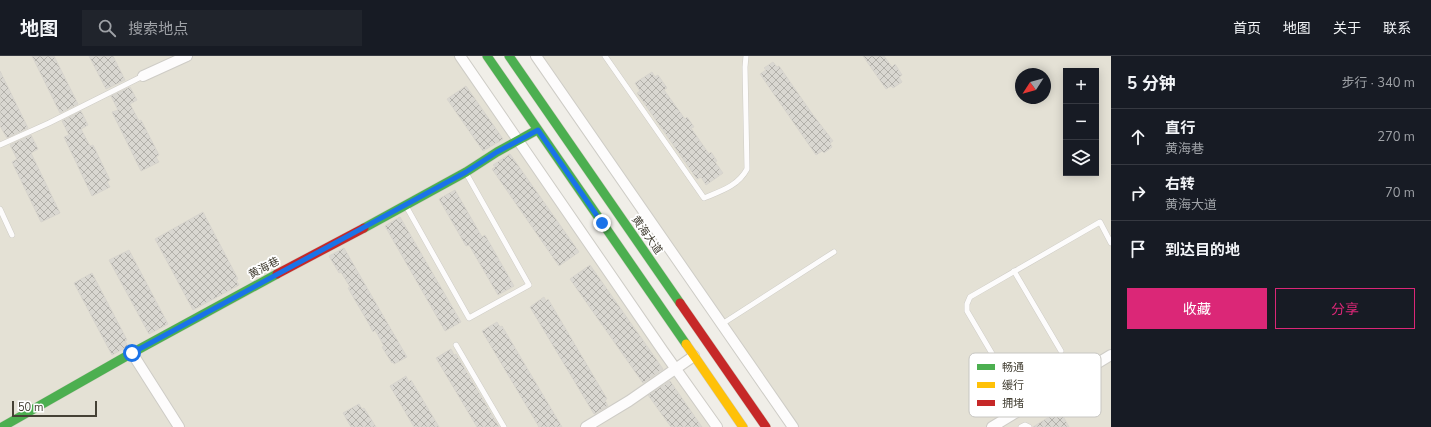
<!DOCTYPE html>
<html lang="zh">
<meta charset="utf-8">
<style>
:root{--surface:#171b24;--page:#20242c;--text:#f1f3f6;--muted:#9ea1a6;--line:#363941;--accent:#db2777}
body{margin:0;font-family:"Nunito Sans","Noto Sans SC",sans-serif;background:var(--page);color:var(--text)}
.controls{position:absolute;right:12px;top:12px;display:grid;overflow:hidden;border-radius:0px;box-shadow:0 2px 10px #0003}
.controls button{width:36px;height:36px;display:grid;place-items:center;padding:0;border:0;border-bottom:1px solid var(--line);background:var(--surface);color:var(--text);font:20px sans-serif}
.compass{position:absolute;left:1015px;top:12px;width:36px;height:36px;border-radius:50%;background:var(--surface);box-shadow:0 2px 10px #0003;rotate:234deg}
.scale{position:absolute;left:12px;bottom:10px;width:85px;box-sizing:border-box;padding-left:4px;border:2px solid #454135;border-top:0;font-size:11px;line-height:14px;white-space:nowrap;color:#454135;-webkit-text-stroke:3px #fff;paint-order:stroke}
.stop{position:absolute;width:12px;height:12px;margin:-9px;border:3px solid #1a73e8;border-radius:50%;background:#fff}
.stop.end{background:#1a73e8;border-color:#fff;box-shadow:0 1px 4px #0008}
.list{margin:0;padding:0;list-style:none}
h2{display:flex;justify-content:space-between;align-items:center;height:52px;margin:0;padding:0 16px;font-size:17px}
h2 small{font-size:13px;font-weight:400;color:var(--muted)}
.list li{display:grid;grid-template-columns:26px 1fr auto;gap:12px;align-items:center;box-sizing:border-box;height:56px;padding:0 16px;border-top:1px solid var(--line)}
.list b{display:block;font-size:15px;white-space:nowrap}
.list p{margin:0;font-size:13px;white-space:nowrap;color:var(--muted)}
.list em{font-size:13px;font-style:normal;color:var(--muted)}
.actions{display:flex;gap:8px;padding:12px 16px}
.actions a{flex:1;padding:9px 0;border:1px solid var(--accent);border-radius:0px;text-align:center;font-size:14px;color:var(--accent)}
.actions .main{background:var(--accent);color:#fff}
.icon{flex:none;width:22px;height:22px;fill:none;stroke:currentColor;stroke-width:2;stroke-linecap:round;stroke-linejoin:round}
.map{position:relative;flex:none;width:1111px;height:371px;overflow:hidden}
header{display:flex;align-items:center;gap:24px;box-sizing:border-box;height:56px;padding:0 20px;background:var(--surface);border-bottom:1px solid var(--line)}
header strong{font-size:19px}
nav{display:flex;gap:22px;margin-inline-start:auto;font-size:14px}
.search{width:280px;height:36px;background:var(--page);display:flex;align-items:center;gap:10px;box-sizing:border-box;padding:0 14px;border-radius:0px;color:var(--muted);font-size:15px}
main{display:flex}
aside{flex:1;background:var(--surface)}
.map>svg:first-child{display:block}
.residential{fill:#e4e1d5;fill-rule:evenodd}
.building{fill:url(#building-cross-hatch);stroke:#d8d5ce}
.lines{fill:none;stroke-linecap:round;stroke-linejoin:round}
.lane-casing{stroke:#ceccc6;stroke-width:6}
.street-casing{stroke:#ceccc6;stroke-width:12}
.fast-casing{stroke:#cfccbf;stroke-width:10}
.slow-casing{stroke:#cfccbf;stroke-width:10}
.jam-casing{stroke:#cfccbf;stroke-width:10}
.lane{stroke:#fdfcfc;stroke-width:5}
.street{stroke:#fdfcfc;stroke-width:10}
.fast{stroke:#4caf50;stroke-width:9}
.slow{stroke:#ffc107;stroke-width:9}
.jam{stroke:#c62828;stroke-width:9}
.route{stroke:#1a73e8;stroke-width:5}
.labels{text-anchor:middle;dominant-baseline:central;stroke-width:3.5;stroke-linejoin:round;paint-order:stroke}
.street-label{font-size:11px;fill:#454135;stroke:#fff}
.key{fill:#fff;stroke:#c7c6c2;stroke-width:1}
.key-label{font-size:11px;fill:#454135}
</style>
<header>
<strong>地图</strong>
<div class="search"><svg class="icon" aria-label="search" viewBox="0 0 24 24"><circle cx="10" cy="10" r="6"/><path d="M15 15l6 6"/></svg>搜索地点</div>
<nav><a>首页</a><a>地图</a><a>关于</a><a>联系</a></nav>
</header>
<main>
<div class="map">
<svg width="1111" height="371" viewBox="0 0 1111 371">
<defs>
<pattern id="building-cross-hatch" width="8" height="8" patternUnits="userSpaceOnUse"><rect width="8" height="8" fill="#d9d7d1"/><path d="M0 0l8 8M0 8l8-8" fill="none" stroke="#b2b0aa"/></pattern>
</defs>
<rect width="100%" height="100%" fill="#f0eee8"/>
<g class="residential">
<polygon points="0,0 455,0 714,371 0,371"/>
<path d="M539,0H1111V371H795ZM1066,15H1096V117H1066ZM1021,18H1045V42H1021Z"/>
</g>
<g class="building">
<polygon points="32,0 54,0 78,48 60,57"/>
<polygon points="89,0 113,0 125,24 106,33"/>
<polygon points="863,0 884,0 892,11 895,8 902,19 899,21 902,26 893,32 891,30 886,33"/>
<polygon points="773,6 777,11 779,10 813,59 833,85 830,87 832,91 824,97 822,95 816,99 760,18 766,14 764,12"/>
<polygon points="0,15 28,72 7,82 0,70"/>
<polygon points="652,16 655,21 658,19 667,32 664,34 685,63 687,61 694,71 691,72 709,98 711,96 717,105 715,106 723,117 706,129 701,121 697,123 637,37 640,35 635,27"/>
<polygon points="466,30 503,83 483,95 447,43"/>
<polygon points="130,31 137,44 130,48 139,65 141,64 159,99 156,101 159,106 141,115 112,56 118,54 111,40"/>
<polygon points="81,55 88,69 81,73 90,90 93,89 110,124 107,126 110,131 92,140 64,81 69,79 62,65"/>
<polygon points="31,79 38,93 31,97 60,157 41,166 12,106 17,103 10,89"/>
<polygon points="510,98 579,196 559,210 492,113 495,111 493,109"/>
<polygon points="455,134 482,181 485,179 514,230 498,239 469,189 466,190 439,143"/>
<polygon points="203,156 238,223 236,224 239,229 193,254 155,183"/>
<polygon points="400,161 461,266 445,275 385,170"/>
<polygon points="344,192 407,301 394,308 393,306 392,307 382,291 384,290 375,274 373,276 369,268 348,232 350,231 341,216 339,217 329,200"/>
<polygon points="129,194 168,268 149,278 109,204"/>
<polygon points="590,209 663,313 643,327 570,223"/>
<polygon points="92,217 127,284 125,285 128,290 112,299 74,227"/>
<polygon points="544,241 546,245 548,243 607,343 605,344 608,350 594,358 530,251"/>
<polygon points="497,266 500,271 502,270 562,371 539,371 482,275"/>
<polygon points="451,293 454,299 456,298 499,371 477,371 436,302"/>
<polygon points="406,320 409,326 411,324 439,371 414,371 390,330"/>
<polygon points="670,325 702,371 671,371 648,339"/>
<polygon points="359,348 362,353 364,352 376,371 351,371 343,357"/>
<polygon points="1057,356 1060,362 1063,360 1069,371 1033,371"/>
</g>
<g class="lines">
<g class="lane-casing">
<g id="lane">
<path d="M605,0L704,142C721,135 738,130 747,113L745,11L746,0"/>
<polyline points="0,89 49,67 143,20"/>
<polyline points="406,150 469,262 529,229 466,117"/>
<polyline points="0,153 12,179"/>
<polyline points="1014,215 1061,295"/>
<polyline points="722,268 834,196"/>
<polyline points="456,289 504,371"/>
<polyline points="1024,352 967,255 967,248 970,241 1100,166 1111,187"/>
<polyline points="1021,371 1025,369 1029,371"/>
</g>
</g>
<g class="street-casing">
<g id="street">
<polyline points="460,0 663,295 717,371"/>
<polyline points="536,0 793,371"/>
<polyline points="143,20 187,0"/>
<polyline points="132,297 179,371"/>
<polyline points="586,371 629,345 694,300"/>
<polyline points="992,371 1111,299"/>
</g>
</g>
<g class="fast-casing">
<g id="fast">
<polyline points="487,0 686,288"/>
<polyline points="509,0 680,247"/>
<polyline points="364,172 466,116 497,96 537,74"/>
<polyline points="2,371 132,297 277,218"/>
</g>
</g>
<g class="slow-casing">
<polyline id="slow" points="686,288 743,371"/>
</g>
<g class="jam-casing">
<g id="jam">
<polyline points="277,218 364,172"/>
<polyline points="680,247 766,371"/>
</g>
</g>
<use href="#lane" class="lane"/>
<use href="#street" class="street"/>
<use href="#fast" class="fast"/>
<use href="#slow" class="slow"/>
<use href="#jam" class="jam"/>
</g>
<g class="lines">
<polyline class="route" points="132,297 466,116 497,96 538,74 602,167"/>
</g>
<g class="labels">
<g class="street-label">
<text transform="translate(647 179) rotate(55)">黄海大道</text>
<text transform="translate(264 212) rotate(-28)">黄海巷</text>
</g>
</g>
<rect x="969" y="297" width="132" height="64" rx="6" class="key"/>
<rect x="977" y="308" width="18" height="6" fill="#4caf50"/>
<rect x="977" y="326" width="18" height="6" fill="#ffc107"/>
<rect x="977" y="344" width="18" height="6" fill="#c62828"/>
<g class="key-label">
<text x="1002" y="315">畅通</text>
<text x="1002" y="333">缓行</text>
<text x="1002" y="351">拥堵</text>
</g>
</svg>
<div class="controls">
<button>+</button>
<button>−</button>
<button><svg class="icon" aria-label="layers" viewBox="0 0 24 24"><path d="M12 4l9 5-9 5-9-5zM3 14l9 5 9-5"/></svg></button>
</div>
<svg class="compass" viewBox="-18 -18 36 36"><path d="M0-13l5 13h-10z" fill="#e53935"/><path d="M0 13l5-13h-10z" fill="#9ea1a6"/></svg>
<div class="scale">50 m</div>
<div class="stop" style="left:132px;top:297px"></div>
<div class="stop end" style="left:602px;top:167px"></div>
</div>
<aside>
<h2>5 分钟<small>步行 · 340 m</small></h2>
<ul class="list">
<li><svg class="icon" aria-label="ahead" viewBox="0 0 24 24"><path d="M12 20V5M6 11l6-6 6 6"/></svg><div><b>直行</b><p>黄海巷</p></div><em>270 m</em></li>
<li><svg class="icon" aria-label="right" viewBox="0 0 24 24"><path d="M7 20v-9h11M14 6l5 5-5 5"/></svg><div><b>右转</b><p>黄海大道</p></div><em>70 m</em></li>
<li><svg class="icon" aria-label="arrive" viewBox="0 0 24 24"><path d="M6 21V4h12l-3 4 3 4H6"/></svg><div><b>到达目的地</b></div></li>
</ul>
<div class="actions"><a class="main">收藏</a><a>分享</a></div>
</aside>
</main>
